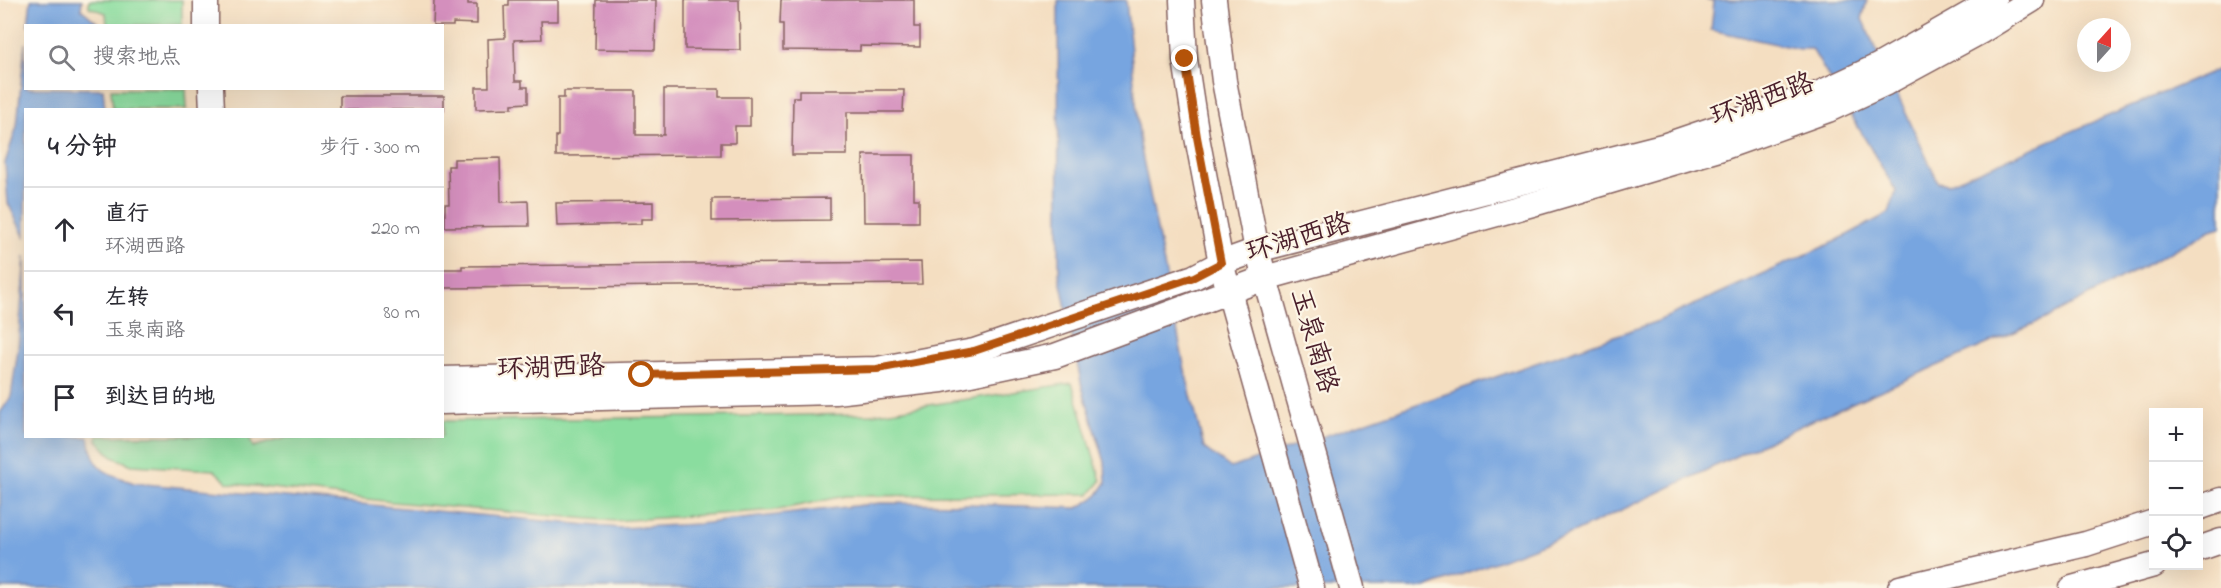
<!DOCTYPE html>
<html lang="zh">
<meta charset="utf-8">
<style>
:root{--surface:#fff;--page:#f2f2f3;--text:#2b2b33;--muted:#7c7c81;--line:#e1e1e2}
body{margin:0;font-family:"Indie Flower","LXGW WenKai TC",sans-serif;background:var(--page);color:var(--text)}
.controls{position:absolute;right:18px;bottom:18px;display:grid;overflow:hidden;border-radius:0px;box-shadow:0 6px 24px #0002}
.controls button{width:54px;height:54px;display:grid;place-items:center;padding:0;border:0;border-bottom:2px solid var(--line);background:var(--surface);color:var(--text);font:30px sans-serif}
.compass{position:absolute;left:2077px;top:18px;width:54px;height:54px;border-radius:50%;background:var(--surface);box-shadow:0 6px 24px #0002;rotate:21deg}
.stop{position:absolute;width:18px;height:18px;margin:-14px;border:4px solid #b45309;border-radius:50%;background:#fff}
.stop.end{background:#b45309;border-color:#fff;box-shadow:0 2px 6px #0008}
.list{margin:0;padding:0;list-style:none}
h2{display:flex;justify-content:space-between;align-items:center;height:78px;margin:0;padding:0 24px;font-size:26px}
h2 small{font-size:20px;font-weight:400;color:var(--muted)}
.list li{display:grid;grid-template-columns:39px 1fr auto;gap:18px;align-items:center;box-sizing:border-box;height:84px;padding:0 24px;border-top:2px solid var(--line)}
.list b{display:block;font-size:22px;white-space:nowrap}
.list p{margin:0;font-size:20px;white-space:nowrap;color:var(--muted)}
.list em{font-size:20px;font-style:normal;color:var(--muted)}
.icon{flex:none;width:33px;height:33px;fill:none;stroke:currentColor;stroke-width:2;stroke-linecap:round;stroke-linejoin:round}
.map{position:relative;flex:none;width:2221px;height:588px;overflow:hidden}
.search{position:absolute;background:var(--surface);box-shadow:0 6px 24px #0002;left:24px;top:24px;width:420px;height:66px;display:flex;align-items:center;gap:15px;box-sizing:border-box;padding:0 21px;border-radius:0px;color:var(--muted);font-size:22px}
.panel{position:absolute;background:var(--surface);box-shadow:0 6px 24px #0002;left:24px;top:108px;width:420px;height:330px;border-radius:0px}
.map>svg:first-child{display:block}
.green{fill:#8add9f;stroke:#6a7e65;stroke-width:1.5}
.water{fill:#77a5e0;stroke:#606286;stroke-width:1.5}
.building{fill:#d48fbd}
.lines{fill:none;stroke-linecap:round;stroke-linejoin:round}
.minor-casing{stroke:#866260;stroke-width:27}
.minor{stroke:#fff;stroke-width:24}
.route{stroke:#b45309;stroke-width:8}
.labels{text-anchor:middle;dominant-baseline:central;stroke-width:4.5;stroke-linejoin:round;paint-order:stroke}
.street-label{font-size:27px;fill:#4a1f2b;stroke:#fcf5e5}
</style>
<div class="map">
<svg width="2221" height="588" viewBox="0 0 2221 588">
<rect width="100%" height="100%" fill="#fcf5e5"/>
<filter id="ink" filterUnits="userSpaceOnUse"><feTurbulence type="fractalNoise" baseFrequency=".0167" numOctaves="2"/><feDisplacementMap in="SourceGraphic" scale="12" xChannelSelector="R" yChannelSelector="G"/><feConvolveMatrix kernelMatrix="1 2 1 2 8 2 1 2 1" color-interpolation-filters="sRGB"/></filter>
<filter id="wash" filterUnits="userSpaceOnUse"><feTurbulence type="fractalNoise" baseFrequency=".008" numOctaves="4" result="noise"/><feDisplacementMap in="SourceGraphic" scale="24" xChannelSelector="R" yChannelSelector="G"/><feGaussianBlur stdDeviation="1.35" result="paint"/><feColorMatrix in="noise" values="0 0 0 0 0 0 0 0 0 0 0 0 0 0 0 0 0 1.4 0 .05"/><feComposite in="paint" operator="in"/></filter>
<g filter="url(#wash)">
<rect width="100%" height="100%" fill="#f4dec1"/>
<g class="green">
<polygon points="89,0 182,0 182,25 107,25 106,13 89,7"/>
<polygon points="111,89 186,89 187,109 113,109"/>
<polygon points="1072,383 1101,481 1090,494 845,496 778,510 614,521 392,502 228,483 214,470 132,465 113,457 97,440 98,436 249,436 253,447 289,437 442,436 443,421 871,414"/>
</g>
<g class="water">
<polygon points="31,0 82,0 81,9 100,25 28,25"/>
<path d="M1058,0H1126L1140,144L1186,375L1204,448L1231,468L1658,321L1834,242L1889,213L1896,191L1812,49H1799L1711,30L1714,2L1706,0H1867L1862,19L1938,182L1948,184L2221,68V227L2211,230L2049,317L1804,424L1575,532L1426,588H0V413L11,397L18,349L25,256L26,436L89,437C94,472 103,471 134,483L620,528L699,524L880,503L970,504L1078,508L1097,496L1106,483L1105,462L1082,387L1059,274Z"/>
<polygon points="25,43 26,88 103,89 105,109 26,110 25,238 8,203 5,163 17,126"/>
</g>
<g id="blocks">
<g class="building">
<polygon points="434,0 468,0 468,4 477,4 477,24 453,23 453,26 433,26"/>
<polygon points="509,0 558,0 558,21 541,21 542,39 514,40 515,81 522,81 522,87 528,87 528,103 512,104 512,108 476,109 476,87 489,87 488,39 505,38 504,6 509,6"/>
<polygon points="596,0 656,0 655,50 595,49"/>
<polygon points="685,0 739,0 740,50 685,49"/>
<polygon points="781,0 914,0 914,27 920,27 920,47 860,46 860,51 783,50 783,24 780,24"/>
<polygon points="664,89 719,89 719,97 750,97 750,126 735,126 735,143 721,143 721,155 556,156 556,136 558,136 558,98 564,98 564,91 636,91 636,135 664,135"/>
<polygon points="799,90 904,90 903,112 847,112 847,155 792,155 793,97 799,97"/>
<rect x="340" y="96" width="104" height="14"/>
<polygon points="863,155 914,155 914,199 919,199 919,222 864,222"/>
<polygon points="500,158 501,202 528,201 529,226 445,227 445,204 449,204 448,166 454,166 454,159"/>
<polygon points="830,198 830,220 712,221 712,199"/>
<polygon points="653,202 653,219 641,219 641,224 557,226 556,203"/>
<polygon points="921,262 922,284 442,288 442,269 462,269 462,266"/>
</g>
</g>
</g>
<g filter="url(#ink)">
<use href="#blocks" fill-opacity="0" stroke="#866260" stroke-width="1.5"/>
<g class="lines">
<g class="minor-casing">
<g id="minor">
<polyline points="1182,0 1185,59 1197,137 1221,263 1312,588"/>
<polyline points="1214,0 1224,81 1257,250 1352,588"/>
<polyline points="206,26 206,0"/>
<polyline points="211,88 212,110"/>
<polyline points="442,379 877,369 974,351 1194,277 1221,263 1257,250 1666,145 1757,114 1820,93 1878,66 1994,0"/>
<polyline points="442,402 835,392 942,380 1055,356 1265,278 1540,202 1719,149 1828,110 1886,83 1980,32 2032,0"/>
<polyline points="2198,508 2221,500"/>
<polyline points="2198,549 2221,541"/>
<polyline points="1900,588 2086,544 2154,522"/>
<polyline points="2072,588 2154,565"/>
</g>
</g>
<use href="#minor" class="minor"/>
</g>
</g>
<g class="lines" filter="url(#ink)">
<polyline class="route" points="642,375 877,369 974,351 1194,277 1221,263 1197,137 1185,59"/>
</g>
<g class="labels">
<g class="street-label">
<text transform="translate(1763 101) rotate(-20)">环湖西路</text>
<text transform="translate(1299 239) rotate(-17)">环湖西路</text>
<text transform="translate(1313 341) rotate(74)">玉泉南路</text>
<text transform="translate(551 369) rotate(-2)">环湖西路</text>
</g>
</g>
</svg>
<div class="controls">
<button>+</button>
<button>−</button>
<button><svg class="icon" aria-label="locate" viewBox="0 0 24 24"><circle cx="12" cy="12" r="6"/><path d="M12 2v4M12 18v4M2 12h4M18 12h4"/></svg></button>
</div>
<svg class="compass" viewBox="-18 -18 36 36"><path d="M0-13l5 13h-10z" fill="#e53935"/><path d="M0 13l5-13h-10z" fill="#7c7c81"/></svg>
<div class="stop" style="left:642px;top:375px"></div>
<div class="stop end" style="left:1185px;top:59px"></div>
<div class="search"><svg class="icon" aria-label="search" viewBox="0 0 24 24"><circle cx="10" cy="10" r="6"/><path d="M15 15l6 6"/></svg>搜索地点</div>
<section class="panel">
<h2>4 分钟<small>步行 · 300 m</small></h2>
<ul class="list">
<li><svg class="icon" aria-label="ahead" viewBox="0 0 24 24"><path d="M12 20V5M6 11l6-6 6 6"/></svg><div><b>直行</b><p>环湖西路</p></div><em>220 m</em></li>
<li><svg class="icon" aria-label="left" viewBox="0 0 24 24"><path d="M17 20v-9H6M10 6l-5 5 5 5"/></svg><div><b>左转</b><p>玉泉南路</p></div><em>80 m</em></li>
<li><svg class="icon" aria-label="arrive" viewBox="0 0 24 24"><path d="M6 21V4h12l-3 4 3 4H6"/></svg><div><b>到达目的地</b></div></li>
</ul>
</section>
</div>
